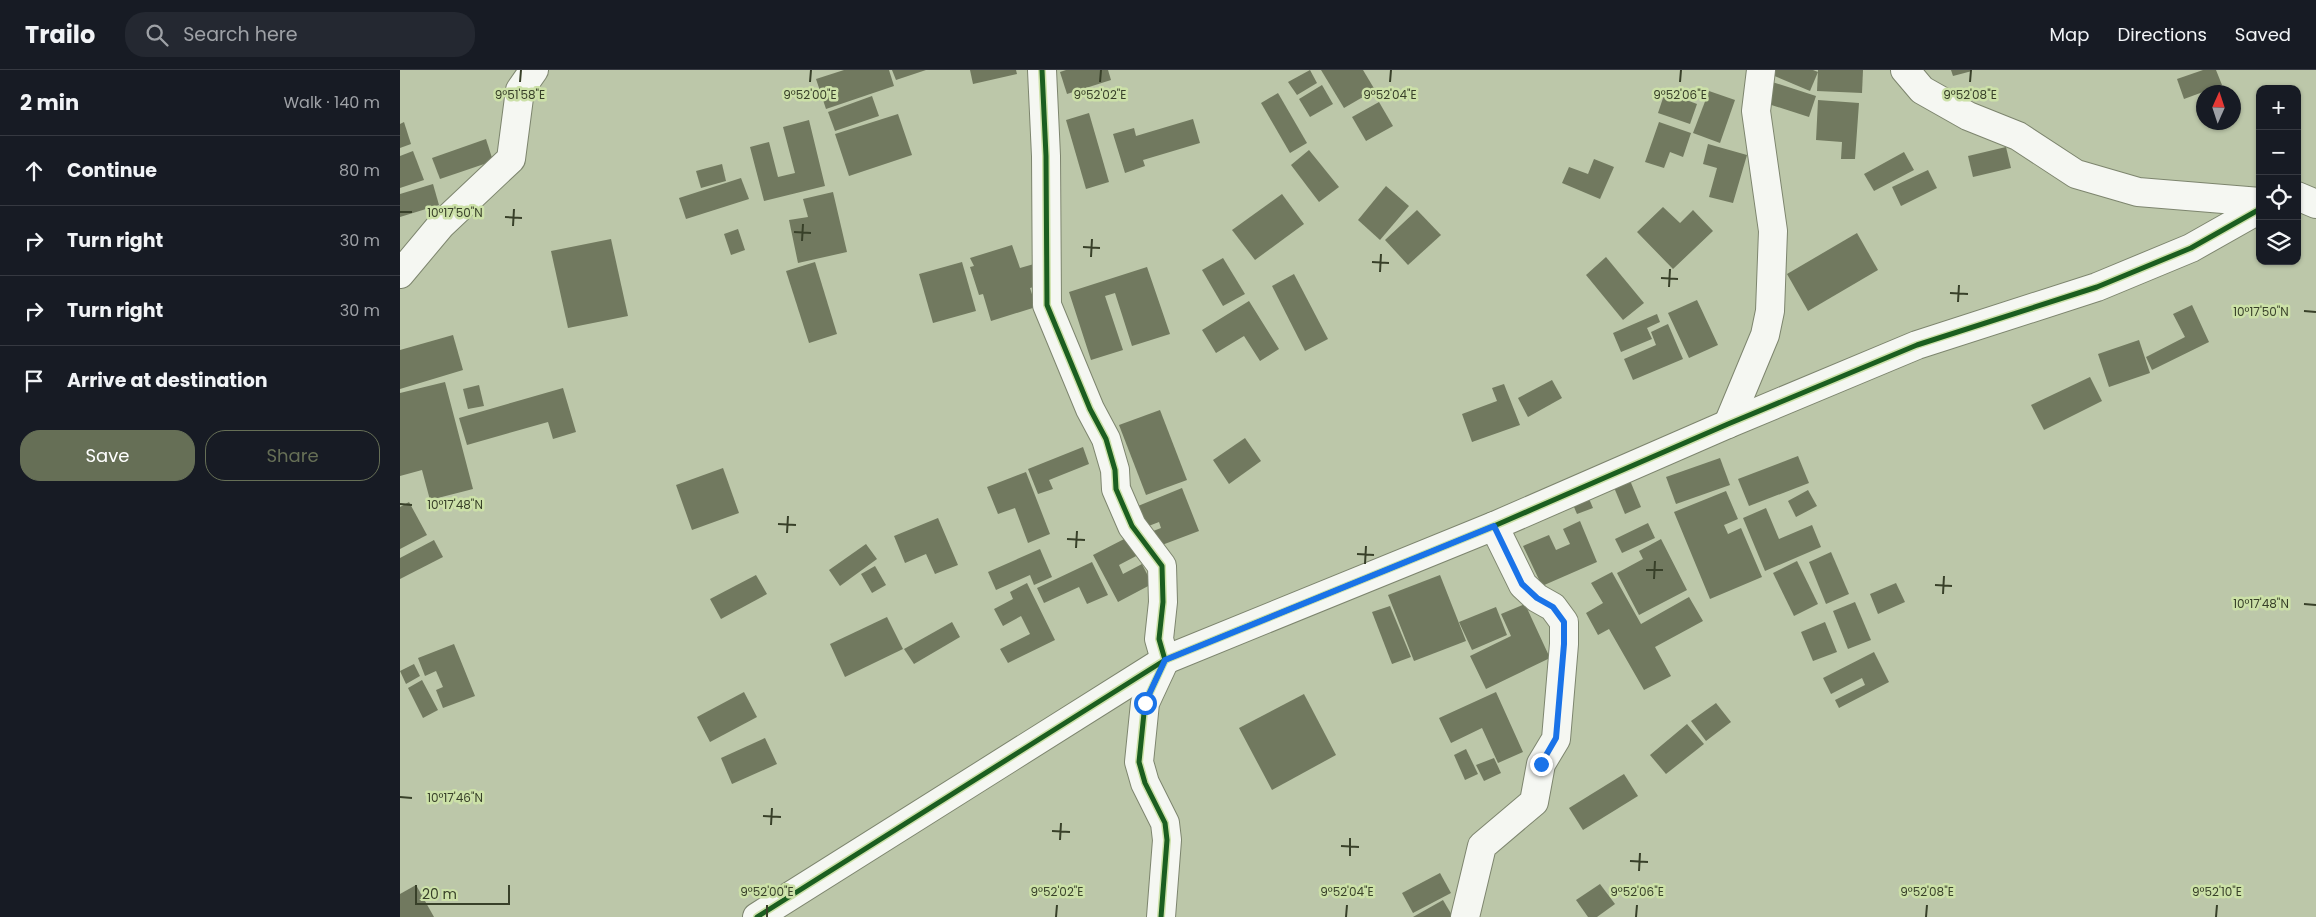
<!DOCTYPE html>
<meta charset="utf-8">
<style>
:root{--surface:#171b24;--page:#242831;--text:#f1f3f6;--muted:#9ea1a6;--line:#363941;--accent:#666f56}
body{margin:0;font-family:Poppins,sans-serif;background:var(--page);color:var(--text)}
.controls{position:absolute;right:15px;top:15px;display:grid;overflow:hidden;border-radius:10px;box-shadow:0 1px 4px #0004}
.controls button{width:45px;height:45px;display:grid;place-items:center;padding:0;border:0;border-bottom:1px solid var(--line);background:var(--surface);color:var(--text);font:25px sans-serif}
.compass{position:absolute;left:1796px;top:15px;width:45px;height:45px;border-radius:50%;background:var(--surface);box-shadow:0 1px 4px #0004;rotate:3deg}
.scale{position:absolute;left:15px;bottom:12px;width:95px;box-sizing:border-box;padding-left:5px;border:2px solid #384029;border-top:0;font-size:14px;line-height:18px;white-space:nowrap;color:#384029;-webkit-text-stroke:4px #cce1a8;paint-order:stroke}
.stop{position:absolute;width:15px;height:15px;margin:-11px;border:4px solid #1a73e8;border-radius:50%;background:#fff}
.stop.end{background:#1a73e8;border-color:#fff;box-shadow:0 1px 5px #0008}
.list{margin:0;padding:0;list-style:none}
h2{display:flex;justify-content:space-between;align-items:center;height:65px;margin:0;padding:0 20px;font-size:21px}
h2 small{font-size:16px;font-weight:400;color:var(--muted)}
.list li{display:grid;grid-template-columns:32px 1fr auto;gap:15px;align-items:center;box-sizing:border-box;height:70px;padding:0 20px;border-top:1px solid var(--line)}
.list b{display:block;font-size:19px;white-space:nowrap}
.list em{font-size:16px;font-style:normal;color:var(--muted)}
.actions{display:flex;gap:10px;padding:15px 20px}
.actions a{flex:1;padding:11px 0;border:1px solid var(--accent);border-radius:20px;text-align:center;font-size:18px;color:var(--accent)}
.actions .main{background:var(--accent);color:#fff}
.icon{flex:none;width:28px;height:28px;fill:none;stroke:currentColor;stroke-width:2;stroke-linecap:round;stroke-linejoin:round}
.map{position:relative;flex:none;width:1916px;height:847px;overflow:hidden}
header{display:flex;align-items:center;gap:30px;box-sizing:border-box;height:70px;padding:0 25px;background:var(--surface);border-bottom:1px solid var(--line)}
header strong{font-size:24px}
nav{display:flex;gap:28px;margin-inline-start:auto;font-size:18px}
.search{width:350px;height:45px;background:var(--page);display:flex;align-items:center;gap:12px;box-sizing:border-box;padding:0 18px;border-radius:20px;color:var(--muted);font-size:19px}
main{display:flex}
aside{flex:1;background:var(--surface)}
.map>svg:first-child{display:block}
.building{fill:#71795f}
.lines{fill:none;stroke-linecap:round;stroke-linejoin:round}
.minor-casing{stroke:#7d856e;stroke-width:30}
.minor{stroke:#f5f7f2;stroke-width:28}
.cycleway-casing{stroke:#cce1a8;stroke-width:8}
.cycleway{stroke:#1b5e20;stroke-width:5}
.route{stroke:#1a73e8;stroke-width:6}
.ticks{fill:none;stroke:#384029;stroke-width:2}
.ticks-label{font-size:12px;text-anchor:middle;fill:#384029;stroke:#cce1a8;stroke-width:5;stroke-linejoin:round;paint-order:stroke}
</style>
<header>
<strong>Trailo</strong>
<div class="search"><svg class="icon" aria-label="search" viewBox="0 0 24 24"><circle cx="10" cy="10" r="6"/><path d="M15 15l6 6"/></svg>Search here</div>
<nav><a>Map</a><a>Directions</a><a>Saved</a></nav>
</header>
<main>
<aside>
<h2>2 min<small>Walk · 140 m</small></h2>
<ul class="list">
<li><svg class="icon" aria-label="ahead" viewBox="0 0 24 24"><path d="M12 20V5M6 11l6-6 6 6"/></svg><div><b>Continue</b></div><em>80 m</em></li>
<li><svg class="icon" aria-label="right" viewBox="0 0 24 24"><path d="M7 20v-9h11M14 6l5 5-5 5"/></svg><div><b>Turn right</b></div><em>30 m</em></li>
<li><svg class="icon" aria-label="right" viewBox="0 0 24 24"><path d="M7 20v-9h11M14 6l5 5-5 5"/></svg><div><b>Turn right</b></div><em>30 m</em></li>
<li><svg class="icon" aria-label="arrive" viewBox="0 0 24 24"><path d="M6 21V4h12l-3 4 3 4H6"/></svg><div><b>Arrive at destination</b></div></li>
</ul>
<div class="actions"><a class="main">Save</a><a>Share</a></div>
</aside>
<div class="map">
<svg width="1916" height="847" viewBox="0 0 1916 847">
<rect width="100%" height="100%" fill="#bcc7a9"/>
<g class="building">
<polygon points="444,0 489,0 494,16 426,39 416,9"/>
<polygon points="492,0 526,0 496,10"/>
<polygon points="570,0 616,0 617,4 573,14"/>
<polygon points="666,0 708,0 711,10 667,24 660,2"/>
<polygon points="910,0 917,13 897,25 888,12"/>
<polygon points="921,0 963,0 975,20 944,38"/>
<polygon points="1373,0 1413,0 1418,2 1410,21 1372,5"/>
<polygon points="1418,0 1463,0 1462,23 1417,21"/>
<polygon points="1551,0 1572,0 1572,1 1553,6"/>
<polygon points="1803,0 1816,0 1822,15 1784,29 1777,9"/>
<polygon points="1369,11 1416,26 1409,47 1362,32"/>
<polygon points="922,15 933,34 910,47 899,29"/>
<polygon points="1309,21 1335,30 1320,73 1293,63"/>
<polygon points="1265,22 1297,34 1290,54 1258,43"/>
<polygon points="878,23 907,73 890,83 861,33"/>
<polygon points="472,26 479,46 435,61 428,42"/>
<polygon points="1418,30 1459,33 1455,89 1441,89 1442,72 1416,70"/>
<polygon points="979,32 993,56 966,71 952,47"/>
<polygon points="689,43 709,112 686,119 666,50"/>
<polygon points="498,44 512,85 449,106 435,64"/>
<polygon points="793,49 800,73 743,90 745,96 725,103 713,64 734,58 736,66"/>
<polygon points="409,50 425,116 364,131 350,77 369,72 378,107 395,103 383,57"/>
<polygon points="4,52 11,74 0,78 0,54"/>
<polygon points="1259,52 1291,63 1283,87 1270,82 1264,98 1245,92"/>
<polygon points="86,69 93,91 40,109 32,88"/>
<polygon points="1308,74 1347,85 1333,133 1309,127 1317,98 1303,94"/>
<polygon points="1606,77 1611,98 1573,107 1568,86"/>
<polygon points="909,80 939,117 919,132 891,95"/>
<polygon points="13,81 24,110 0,118 0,86"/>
<polygon points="1504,82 1514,100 1474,121 1464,104"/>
<polygon points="1194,89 1214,97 1200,129 1162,113 1169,97 1188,104"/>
<polygon points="322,94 326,111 301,118 296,101"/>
<polygon points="1528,100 1537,118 1501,136 1492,117"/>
<polygon points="341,108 349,129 286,149 279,128"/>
<polygon points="33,114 39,135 0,147 0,124"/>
<polygon points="986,116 1009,136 980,170 958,150"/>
<polygon points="433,122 447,182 398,193 389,150 408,147 403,129"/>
<polygon points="882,124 904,154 855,190 832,160"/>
<polygon points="1263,137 1280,153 1293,140 1313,161 1273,199 1237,162"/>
<polygon points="1017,140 1041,165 1008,195 985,170"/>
<polygon points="338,159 345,180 331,185 324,164"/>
<polygon points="1457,163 1478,200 1408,241 1387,204"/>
<polygon points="211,169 228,246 168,258 151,181"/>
<polygon points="612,175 620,198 634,194 641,215 630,218 636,237 591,251 583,224 579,225 570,197 574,196 570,188"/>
<polygon points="1206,187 1244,233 1223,250 1186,205"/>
<polygon points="823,188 845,224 823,236 802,200"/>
<polygon points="415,192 437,264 409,273 386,201"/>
<polygon points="562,192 576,241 533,253 519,204"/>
<polygon points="747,197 770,264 732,276 715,223 705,226 723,280 691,290 669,222"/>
<polygon points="894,204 928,269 905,281 872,216"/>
<polygon points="1297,230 1318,275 1289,288 1268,243"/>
<polygon points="849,231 879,279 860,291 844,266 816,283 802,260"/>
<polygon points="1792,235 1809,272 1752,300 1746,287 1785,267 1773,244"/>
<polygon points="1257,244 1260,252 1247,258 1252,269 1221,282 1213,263"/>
<polygon points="1268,254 1283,289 1233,310 1224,289 1256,275 1251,262"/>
<polygon points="53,265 63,300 0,319 0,280"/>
<polygon points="1739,270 1750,303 1709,317 1698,284"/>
<polygon points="1690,307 1702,331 1644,360 1631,335"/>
<polygon points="1152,310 1162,328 1128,347 1118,328"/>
<polygon points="45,312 73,419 30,430 22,400 0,406 0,323"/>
<polygon points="1104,314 1120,355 1072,372 1062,344 1097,331 1092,318"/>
<polygon points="79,315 84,336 68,339 63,319"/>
<polygon points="163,318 176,362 153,369 148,352 67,375 59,348"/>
<polygon points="760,340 787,410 746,425 719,355"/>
<polygon points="845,368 861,391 829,414 813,390"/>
<polygon points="683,377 689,394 649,410 653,419 638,424 628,399"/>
<polygon points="1398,386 1409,413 1349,436 1338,409"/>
<polygon points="1320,388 1330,415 1276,434 1266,407"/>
<polygon points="323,398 339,443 292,460 276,415"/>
<polygon points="626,402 650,464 628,473 615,438 598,444 587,417"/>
<polygon points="1229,408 1241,437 1225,444 1213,415"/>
<polygon points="782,418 799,461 754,478 748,463 761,458 759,452 746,457 738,436"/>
<polygon points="1408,420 1417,436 1396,447 1388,431"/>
<polygon points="1326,421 1338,449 1324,455 1328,464 1341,458 1362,507 1310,529 1274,442"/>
<polygon points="1187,424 1193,438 1177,444 1171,430"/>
<polygon points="9,432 27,465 0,479 0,437"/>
<polygon points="1366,438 1379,469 1412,455 1421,477 1365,501 1343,448"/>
<polygon points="538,448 558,495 535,504 526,484 505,493 494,466"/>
<polygon points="1180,451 1197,492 1142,516 1123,476 1149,465 1156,480 1170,474 1163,459"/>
<polygon points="1248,453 1255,468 1222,483 1215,469"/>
<polygon points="730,466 740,484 719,495 723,504 742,494 752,514 718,532 693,485"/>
<polygon points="1261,469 1287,520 1239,545 1217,503 1243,489 1239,481"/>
<polygon points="34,470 43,487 0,509 0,488"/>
<polygon points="466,474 477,489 440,516 429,500"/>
<polygon points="640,479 652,507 634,515 630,505 596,520 588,502"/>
<polygon points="1431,482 1449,524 1426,534 1409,492"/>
<polygon points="1397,491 1418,534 1394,546 1373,503"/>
<polygon points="692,492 708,525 687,534 679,517 644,533 637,518"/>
<polygon points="475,496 486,515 472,523 461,504"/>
<polygon points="1212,502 1241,554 1289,527 1303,551 1255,577 1271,606 1244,620 1209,559 1198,565 1186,543 1203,533 1191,513"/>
<polygon points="356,505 367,524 321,549 310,529"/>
<polygon points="1040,505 1066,571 1014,591 988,525"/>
<polygon points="627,513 655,570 608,593 600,579 630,564 621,546 603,556 594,539 613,529 610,522"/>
<polygon points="1496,513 1505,532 1478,544 1470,524"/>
<polygon points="1455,532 1471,570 1448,579 1433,541"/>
<polygon points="1125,534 1150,588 1086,619 1070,586 1111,566 1101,544"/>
<polygon points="990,536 1011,587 992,594 972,542"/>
<polygon points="1096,537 1107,565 1072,580 1059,552"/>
<polygon points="487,547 503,579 445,607 430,574"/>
<polygon points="552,552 560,567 514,594 504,579"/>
<polygon points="1425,552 1437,582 1413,591 1401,562"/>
<polygon points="54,574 75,626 43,638 36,620 43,617 36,601 25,606 18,588"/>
<polygon points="1474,582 1489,612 1439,638 1435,630 1465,615 1462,608 1431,624 1423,608"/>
<polygon points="14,594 20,606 6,614 0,601"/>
<polygon points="22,610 38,640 23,648 8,618"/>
<polygon points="344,622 357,647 310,672 297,647"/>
<polygon points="1096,622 1123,682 1098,693 1082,658 1051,673 1039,648"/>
<polygon points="904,624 936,685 872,720 839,658"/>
<polygon points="1316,633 1331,652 1306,671 1291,651"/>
<polygon points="1287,654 1304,674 1266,704 1250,685"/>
<polygon points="365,668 377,694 332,714 321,688"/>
<polygon points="1066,679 1078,704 1065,710 1054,685"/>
<polygon points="1094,688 1101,703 1084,711 1076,695"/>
<polygon points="1224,704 1238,726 1183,760 1169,738"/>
<polygon points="1040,803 1051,823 1013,843 1002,823"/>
<polygon points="1200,814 1215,834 1197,847 1188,847 1176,830"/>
<polygon points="16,815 34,847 0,847 0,824"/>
<polygon points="1043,830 1053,847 1013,847"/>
</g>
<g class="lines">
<g class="minor-casing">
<g id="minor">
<polyline points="642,0 646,86 647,235 690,339 706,369 715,400 716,419 732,456 762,496 763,532 759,569 765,590 745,633 739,692 745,713 765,753 767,770 761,847"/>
<polyline points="1505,0 1522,20 1568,46 1618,66 1676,104 1738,122 1860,132"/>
<polyline points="1897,126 1916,134"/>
<polyline points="0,204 41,155 111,89 120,20 134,0"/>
<polyline points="1328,354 1365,265 1370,241 1373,161 1356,41 1361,0"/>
<polyline points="357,847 765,590 1094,456 1328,354 1517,275 1697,217 1791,178 1860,139"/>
<polyline points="1065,847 1082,776 1134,732 1141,694 1156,669 1164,574 1164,552 1153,537 1137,528 1123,515 1094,456"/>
</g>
</g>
<use href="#minor" class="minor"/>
<g class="cycleway-casing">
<g id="cycleway">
<polyline points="642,0 646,86 647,235 690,339 706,369 715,400 716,419 732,456 762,496 763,532 759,569 765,590 745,633 739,692 745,713 765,753 767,770 761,847"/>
<polyline points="357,847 765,590 1094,456 1328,354 1517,275 1697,217 1791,178 1860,139"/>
</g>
</g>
<use href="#cycleway" class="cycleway"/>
</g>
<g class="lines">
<polyline class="route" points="745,633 765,590 1094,456 1122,514 1137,528 1153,537 1164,552 1164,574 1156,668 1141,694"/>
</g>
<path class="ticks" d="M120,12L121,0M410,12L411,0M700,12L701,0M990,12L991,0M1280,12L1281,0M1570,12L1571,0M0,142H12M105,147L122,148M113,156L114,139M394,162L411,163M402,171L403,154M683,177L700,178M691,187L692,169M972,192L989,193M980,202L981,184M1261,208L1278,209M1269,217L1270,199M1550,223L1568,224M1558,232L1559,215M1904,241L1916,242M0,434L12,435M378,454L396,455M387,463L388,446M667,469L685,470M676,478L677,461M957,484L974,485M965,494L966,476M1246,500H1263M1254,509L1255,491M1535,515L1552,516M1543,524L1544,506M1904,534L1916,535M0,727L12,728M363,746L381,747M371,755L372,738M652,761L670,762M660,770L661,753M941,776L959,777M950,786V768M1230,791L1248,792M1239,801L1240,783M367,847V835M656,847L657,835M946,847L947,835M1236,847L1237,835M1526,847L1527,835M1816,847L1817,835"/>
<g class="ticks-label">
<text x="120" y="29">9°51'58"E</text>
<text x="410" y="29">9°52'00"E</text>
<text x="700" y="29">9°52'02"E</text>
<text x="990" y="29">9°52'04"E</text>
<text x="1280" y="29">9°52'06"E</text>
<text x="1570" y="29">9°52'08"E</text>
<text x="55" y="147">10°17'50"N</text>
<text x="1861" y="246">10°17'50"N</text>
<text x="55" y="439">10°17'48"N</text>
<text x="1861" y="538">10°17'48"N</text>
<text x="55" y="732">10°17'46"N</text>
<text x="367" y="826">9°52'00"E</text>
<text x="657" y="826">9°52'02"E</text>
<text x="947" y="826">9°52'04"E</text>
<text x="1237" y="826">9°52'06"E</text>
<text x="1527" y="826">9°52'08"E</text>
<text x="1817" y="826">9°52'10"E</text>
</g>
</svg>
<div class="controls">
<button>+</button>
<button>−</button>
<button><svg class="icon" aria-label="locate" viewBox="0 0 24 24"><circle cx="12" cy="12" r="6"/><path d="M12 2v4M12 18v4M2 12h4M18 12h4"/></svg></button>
<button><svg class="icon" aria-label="layers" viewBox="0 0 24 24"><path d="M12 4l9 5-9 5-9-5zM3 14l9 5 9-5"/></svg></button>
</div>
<svg class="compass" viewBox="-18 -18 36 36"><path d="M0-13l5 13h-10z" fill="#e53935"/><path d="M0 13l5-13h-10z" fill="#9ea1a6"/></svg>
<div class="scale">20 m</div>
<div class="stop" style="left:745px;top:633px"></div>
<div class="stop end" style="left:1141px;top:694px"></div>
</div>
</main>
